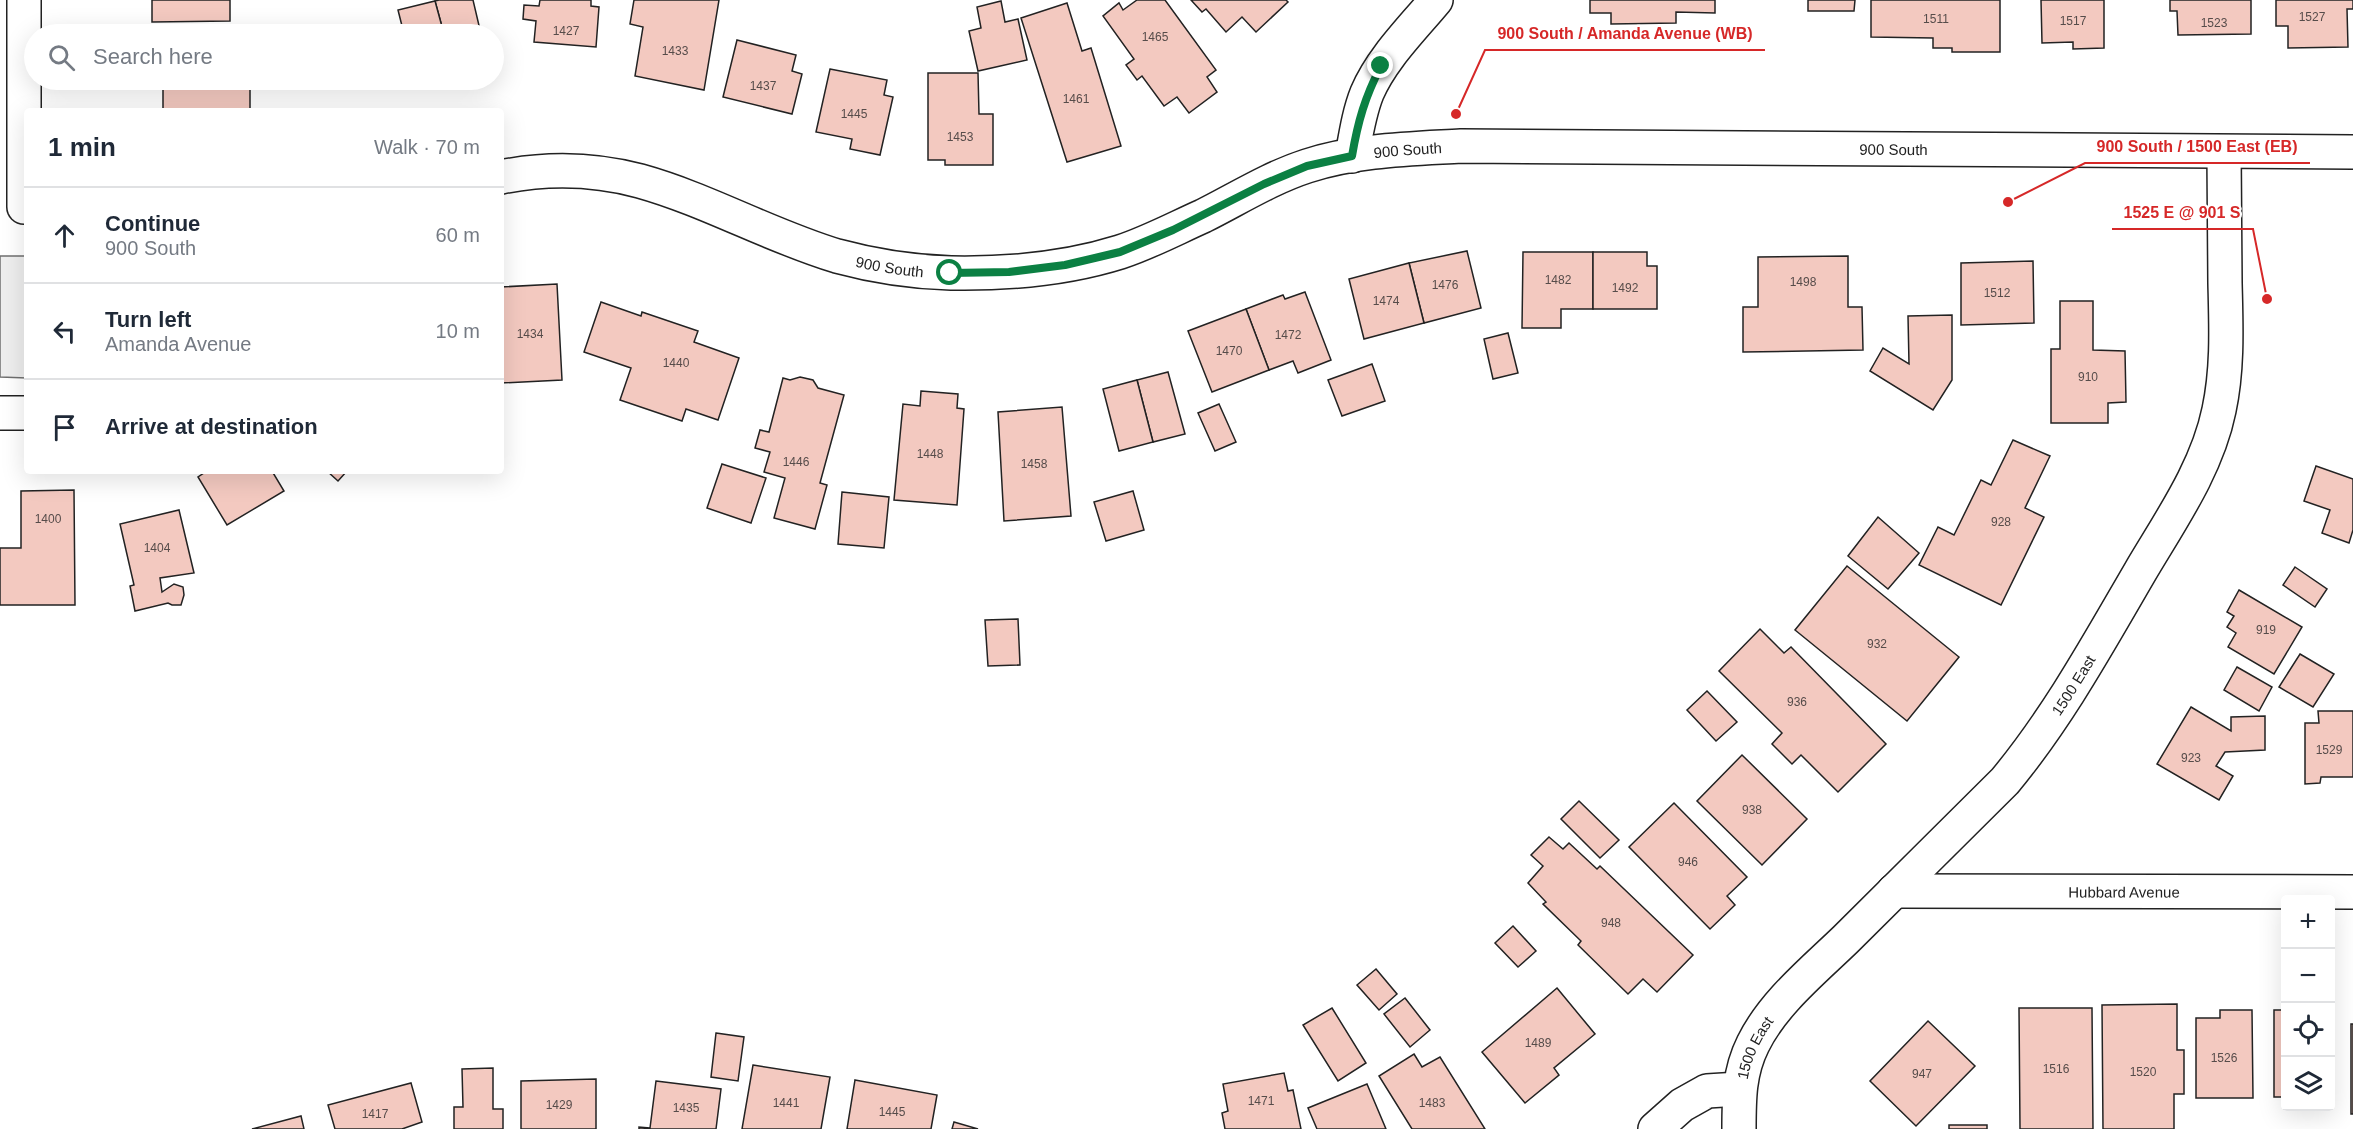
<!DOCTYPE html>
<meta charset="utf-8">
<style>
:root{--surface:#fff;--page:#f2f2f3;--text:#1f2937;--muted:#747a83;--line:#e0e1e3}
body{margin:0;font-family:Arial,sans-serif;background:var(--page);color:var(--text)}
.controls{position:absolute;right:18px;bottom:18px;display:grid;overflow:hidden;border-radius:6px;box-shadow:0 6px 24px #0002}
.controls button{width:54px;height:54px;display:grid;place-items:center;padding:0;border:0;border-bottom:2px solid var(--line);background:var(--surface);color:var(--text);font:30px sans-serif}
.stop{position:absolute;width:18px;height:18px;margin:-14px;border:4px solid #0b8043;border-radius:50%;background:#fff}
.stop.end{background:#0b8043;border-color:#fff;box-shadow:0 2px 6px #0008}
.list{margin:0;padding:0;list-style:none}
h2{display:flex;justify-content:space-between;align-items:center;height:78px;margin:0;padding:0 24px;font-size:26px}
h2 small{font-size:20px;font-weight:400;color:var(--muted)}
.list li{display:grid;grid-template-columns:39px 1fr auto;gap:18px;align-items:center;box-sizing:border-box;height:96px;padding:0 24px;border-top:2px solid var(--line)}
.list b{display:block;font-size:22px;white-space:nowrap}
.list p{margin:0;font-size:20px;white-space:nowrap;color:var(--muted)}
.list em{font-size:20px;font-style:normal;color:var(--muted)}
.icon{flex:none;width:33px;height:33px;fill:none;stroke:currentColor;stroke-width:2;stroke-linecap:round;stroke-linejoin:round}
.map{position:relative;flex:none;width:2353px;height:1129px;overflow:hidden}
.search{position:absolute;background:var(--surface);box-shadow:0 6px 24px #0002;left:24px;top:24px;width:480px;height:66px;display:flex;align-items:center;gap:15px;box-sizing:border-box;padding:0 21px;border-radius:33px;color:var(--muted);font-size:22px}
.panel{position:absolute;background:var(--surface);box-shadow:0 6px 24px #0002;left:24px;top:108px;width:480px;height:366px;border-radius:6px}
.map>svg:first-child{display:block}
.green{fill:#eee;stroke:#6f6f6f;stroke-width:1.5}
.building{fill:#f3c9c0;stroke:#222;stroke-width:1.5}
.lines{fill:none;stroke-linecap:round;stroke-linejoin:round}
.minor-casing{stroke:#222;stroke-width:36}
.minor{stroke:#fff;stroke-width:33}
.route{stroke:#0b8043;stroke-width:8}
.labels{text-anchor:middle;dominant-baseline:central;stroke-width:4.5;stroke-linejoin:round;paint-order:stroke}
.number-label{font-size:12px;fill:#564c4a}
.street-label{font-size:15px;fill:#222;stroke:#fff}
.leader{fill:none;stroke:#d62828;stroke-width:2}
.callout-dot{fill:#d62828;stroke:#fff;stroke-width:2}
.callout-label{font-size:16px;text-anchor:middle;font-weight:bold;fill:#d62828;stroke:#fff;stroke-width:4.5;stroke-linejoin:round;paint-order:stroke}
</style>
<div class="map">
<svg width="2353" height="1129" viewBox="0 0 2353 1129">
<rect width="100%" height="100%" fill="#fff"/>
<polygon class="green" points="0,256 27,256 27,378 0,377"/>
<g class="building">
<polygon points="152,0 230,0 230,21 152,22"/>
<polygon points="439,0 473,0 481,34 444,34 435,1"/>
<polygon points="540,0 591,0 591,6 599,7 596,47 534,42 536,21 523,19 524,5 539,6"/>
<polygon points="634,0 719,0 704,90 635,76 643,27 630,24"/>
<polygon points="1137,0 1165,0 1216,70 1207,77 1217,92 1189,113 1177,97 1164,106 1142,76 1137,80 1126,65 1134,59 1103,16 1119,3 1123,10"/>
<polygon points="1191,0 1286,0 1288,2 1256,32 1242,17 1226,32 1206,9 1202,12"/>
<polygon points="1590,0 1715,0 1715,13 1676,12 1676,23 1611,24 1611,13 1590,13"/>
<polygon points="1808,0 1855,0 1854,11 1808,11"/>
<polygon points="1871,0 2000,0 2000,52 1952,52 1952,48 1933,48 1933,38 1871,37"/>
<polygon points="2041,0 2104,0 2104,48 2073,49 2073,42 2042,43"/>
<polygon points="2170,0 2251,0 2251,34 2178,35 2177,11 2170,11"/>
<polygon points="2276,0 2353,0 2353,9 2347,9 2348,47 2288,48 2288,26 2276,26"/>
<polygon points="435,1 444,34 404,34 398,10"/>
<polygon points="1001,1 1005,22 1018,19 1027,60 978,71 969,31 981,28 977,7"/>
<polygon points="1067,3 1082,51 1091,48 1121,146 1067,162 1021,18"/>
<polygon points="737,40 796,55 792,71 802,74 792,114 723,97"/>
<polygon points="830,69 887,80 884,95 893,97 880,155 850,149 852,139 816,132"/>
<polygon points="928,73 978,73 979,114 993,114 993,165 945,165 945,160 928,160"/>
<rect x="163" y="80" width="87" height="31"/>
<polygon points="1467,251 1481,308 1424,323 1409,263"/>
<polygon points="1523,252 1593,252 1593,309 1561,309 1561,328 1522,328"/>
<polygon points="1593,252 1647,252 1647,266 1657,266 1657,309 1593,309"/>
<polygon points="1848,256 1848,307 1862,307 1863,350 1743,352 1743,307 1758,307 1758,257"/>
<polygon points="2033,261 2034,323 1961,325 1961,263"/>
<polygon points="1409,263 1424,323 1364,339 1349,279"/>
<polygon points="557,284 562,380 501,383 501,287"/>
<polygon points="1305,292 1331,360 1298,373 1293,361 1269,370 1246,309 1283,295 1285,299"/>
<polygon points="2060,301 2093,301 2093,350 2125,351 2126,402 2108,403 2108,423 2051,423 2051,349 2060,349"/>
<polygon points="601,302 641,316 642,312 698,331 694,342 739,358 718,420 686,409 682,421 620,400 631,368 584,352"/>
<polygon points="1246,309 1269,370 1212,392 1188,331"/>
<polygon points="1952,315 1952,380 1933,410 1870,371 1883,348 1909,364 1908,316"/>
<polygon points="1508,333 1518,373 1493,379 1484,339"/>
<polygon points="1372,364 1385,401 1342,416 1328,380"/>
<polygon points="1168,372 1185,434 1153,442 1137,380"/>
<polygon points="800,377 813,380 818,388 844,395 820,483 827,485 815,529 774,518 785,478 764,472 770,452 755,448 760,430 769,432 783,378 790,380"/>
<polygon points="1137,380 1153,442 1119,451 1103,389"/>
<polygon points="921,391 958,394 957,408 964,409 957,505 894,500 903,404 920,406"/>
<polygon points="1219,404 1236,442 1215,451 1198,413"/>
<polygon points="1062,407 1071,516 1004,521 998,412"/>
<polygon points="2013,440 2050,456 2025,508 2044,517 2001,605 1919,565 1938,527 1954,535 1981,480 1991,485"/>
<polygon points="722,464 766,478 751,523 707,508"/>
<polygon points="2316,466 2353,479 2353,530 2349,543 2322,533 2330,510 2304,501"/>
<polygon points="207,471 272,471 284,491 227,525 198,477"/>
<polygon points="327,471 347,471 338,481"/>
<polygon points="74,490 75,605 0,605 0,548 21,548 21,491"/>
<polygon points="1133,491 1144,530 1106,541 1094,502"/>
<polygon points="842,492 889,497 884,548 838,544"/>
<polygon points="179,510 194,573 160,578 162,592 174,584 183,587 184,595 181,605 172,605 168,603 135,611 130,586 134,585 120,524"/>
<polygon points="1878,517 1919,553 1888,589 1848,556"/>
<polygon points="1847,566 1959,657 1907,721 1795,630"/>
<polygon points="2295,567 2327,589 2315,607 2283,585"/>
<polygon points="2239,590 2302,627 2274,674 2228,647 2236,633 2227,627 2234,616 2227,612"/>
<polygon points="1018,619 1020,665 988,666 985,620"/>
<polygon points="1760,629 1784,653 1791,647 1886,744 1838,792 1801,755 1792,764 1772,744 1782,733 1719,671"/>
<polygon points="2300,654 2334,674 2313,707 2279,687"/>
<polygon points="2237,667 2272,687 2259,711 2224,690"/>
<polygon points="1707,691 1737,722 1716,741 1687,710"/>
<polygon points="2191,707 2231,731 2231,717 2265,716 2265,750 2225,752 2216,766 2233,776 2219,800 2157,764"/>
<polygon points="2318,711 2353,711 2353,777 2321,777 2320,783 2305,784 2305,723 2319,723"/>
<polygon points="1742,755 1807,819 1762,865 1697,801"/>
<polygon points="1579,801 1619,840 1600,858 1561,819"/>
<polygon points="1674,803 1747,877 1727,896 1735,905 1710,929 1629,847"/>
<polygon points="1549,837 1563,849 1569,843 1597,869 1600,866 1693,955 1657,992 1643,979 1628,994 1578,945 1581,941 1543,904 1546,902 1528,883 1543,866 1531,855"/>
<polygon points="1513,926 1536,951 1518,967 1495,943"/>
<polygon points="1376,969 1397,994 1379,1010 1357,985"/>
<polygon points="1557,988 1595,1034 1554,1068 1559,1075 1525,1103 1482,1052"/>
<polygon points="1405,998 1430,1030 1410,1047 1384,1014"/>
<polygon points="2177,1004 2177,1050 2184,1050 2184,1094 2174,1094 2174,1129 2103,1129 2102,1005"/>
<polygon points="1332,1008 1366,1063 1338,1081 1303,1025"/>
<polygon points="2019,1008 2092,1008 2093,1129 2020,1129"/>
<polygon points="2220,1010 2252,1010 2253,1098 2196,1098 2196,1018 2220,1018"/>
<rect x="2274" y="1010" width="12" height="87"/>
<polygon points="1928,1021 1975,1066 1916,1126 1870,1081"/>
<rect x="2351" y="1024" width="2" height="90"/>
<polygon points="716,1033 744,1037 738,1081 711,1077"/>
<polygon points="1414,1054 1422,1067 1440,1057 1485,1129 1412,1129 1379,1076"/>
<polygon points="753,1065 830,1077 821,1129 742,1129"/>
<polygon points="493,1068 493,1109 503,1109 503,1129 454,1129 454,1107 463,1107 462,1069"/>
<polygon points="1284,1073 1288,1091 1293,1090 1301,1129 1225,1129 1222,1113 1228,1111 1223,1084"/>
<polygon points="596,1079 596,1129 521,1129 521,1081"/>
<polygon points="855,1080 937,1095 931,1129 847,1129"/>
<polygon points="656,1081 721,1089 716,1129 639,1129 639,1127 650,1128"/>
<polygon points="411,1083 422,1122 402,1129 335,1129 328,1105"/>
<polygon points="1367,1084 1386,1129 1317,1129 1308,1108"/>
<polygon points="301,1116 304,1129 252,1129"/>
<polygon points="954,1122 978,1129 952,1129"/>
<rect x="1949" y="1125" width="38" height="4"/>
</g>
<g class="lines">
<g class="minor-casing">
<g id="minor">
<path d="M1352,156C1356,134 1359,113 1367,93C1382,58 1412,29 1436,0"/>
<path id="s1" d="M501,177C546,168 595,169 640,181C708,200 770,236 837,256C874,266 914,272 951,273C1007,274 1066,269 1120,252C1148,243 1176,228 1203,216C1237,199 1270,178 1307,166C1356,150 1410,149 1461,146L2353,152"/>
<polyline points="24,207 24,0"/>
<polyline points="0,413 27,413"/>
<path id="s2" d="M1894,891L2353,892"/>
<polyline points="1655,1129 1682,1105 1707,1091 1739,1089"/>
<path id="s3" d="M1739,1129C1739,1099 1739,1072 1753,1044C1773,1003 1814,970 1846,939C1899,886 1952,834 2005,781C2058,717 2098,644 2140,572C2170,521 2207,469 2219,410C2228,368 2226,325 2225,283C2225,239 2224,195 2224,152"/>
</g>
</g>
<use href="#minor" class="minor"/>
</g>
<g class="lines">
<path class="route" d="M950,273L1009,272L1065,265L1120,252L1173,230L1264,184L1307,166L1352,156C1358,121 1365,97 1381,66"/>
</g>
<g class="labels">
<g class="number-label">
<text x="2312" y="17">1527</text>
<text x="1936" y="19">1511</text>
<text x="2073" y="21">1517</text>
<text x="2214" y="23">1523</text>
<text x="566" y="31">1427</text>
<text x="1155" y="37">1465</text>
<text x="675" y="51">1433</text>
<text x="763" y="86">1437</text>
<text x="1076" y="99">1461</text>
<text x="854" y="114">1445</text>
<text x="960" y="137">1453</text>
<text x="1558" y="280">1482</text>
<text x="1803" y="282">1498</text>
<text x="1445" y="285">1476</text>
<text x="1625" y="288">1492</text>
<text x="1997" y="293">1512</text>
<text x="1386" y="301">1474</text>
<text x="530" y="334">1434</text>
<text x="1288" y="335">1472</text>
<text x="1229" y="351">1470</text>
<text x="676" y="363">1440</text>
<text x="2088" y="377">910</text>
<text x="930" y="454">1448</text>
<text x="796" y="462">1446</text>
<text x="1034" y="464">1458</text>
<text x="48" y="519">1400</text>
<text x="2001" y="522">928</text>
<text x="157" y="548">1404</text>
<text x="2266" y="630">919</text>
<text x="1877" y="644">932</text>
<text x="1797" y="702">936</text>
<text x="2329" y="750">1529</text>
<text x="2191" y="758">923</text>
<text x="1752" y="810">938</text>
<text x="1688" y="862">946</text>
<text x="1611" y="923">948</text>
<text x="1538" y="1043">1489</text>
<text x="2224" y="1058">1526</text>
<text x="2056" y="1069">1516</text>
<text x="2143" y="1072">1520</text>
<text x="1922" y="1074">947</text>
<text x="1261" y="1101">1471</text>
<text x="786" y="1103">1441</text>
<text x="1432" y="1103">1483</text>
<text x="559" y="1105">1429</text>
<text x="686" y="1108">1435</text>
<text x="892" y="1112">1445</text>
<text x="375" y="1114">1417</text>
</g>
<g class="street-label">
<text stroke="none"><textPath href="#s1" startOffset="1432">900 South</textPath></text>
<text stroke="none"><textPath href="#s1" startOffset="946">900 South</textPath></text>
<text stroke="none"><textPath href="#s1" startOffset="405">900 South</textPath></text>
<text stroke="none"><textPath href="#s3" startOffset="570">1500 East</textPath></text>
<text stroke="none"><textPath href="#s2" startOffset="230">Hubbard Avenue</textPath></text>
<text stroke="none"><textPath href="#s3" startOffset="84">1500 East</textPath></text>
</g>
</g>
<path class="leader" d="M1456 114L1485 50H1765M2008 202L2085 163H2310M2267 299L2253 229H2112"/>
<g class="callout-dot">
<circle cx="1456" cy="114" r="6"/>
<circle cx="2008" cy="202" r="6"/>
<circle cx="2267" cy="299" r="6"/>
</g>
<g class="callout-label">
<text x="1625" y="39">900 South / Amanda Avenue (WB)</text>
<text x="2197" y="152">900 South / 1500 East (EB)</text>
<text x="2182" y="218">1525 E @ 901 S</text>
</g>
</svg>
<div class="controls">
<button>+</button>
<button>−</button>
<button><svg class="icon" aria-label="locate" viewBox="0 0 24 24"><circle cx="12" cy="12" r="6"/><path d="M12 2v4M12 18v4M2 12h4M18 12h4"/></svg></button>
<button><svg class="icon" aria-label="layers" viewBox="0 0 24 24"><path d="M12 4l9 5-9 5-9-5zM3 14l9 5 9-5"/></svg></button>
</div>
<div class="stop" style="left:950px;top:273px"></div>
<div class="stop end" style="left:1381px;top:66px"></div>
<div class="search"><svg class="icon" aria-label="search" viewBox="0 0 24 24"><circle cx="10" cy="10" r="6"/><path d="M15 15l6 6"/></svg>Search here</div>
<section class="panel">
<h2>1 min<small>Walk · 70 m</small></h2>
<ul class="list">
<li><svg class="icon" aria-label="ahead" viewBox="0 0 24 24"><path d="M12 20V5M6 11l6-6 6 6"/></svg><div><b>Continue</b><p>900 South</p></div><em>60 m</em></li>
<li><svg class="icon" aria-label="left" viewBox="0 0 24 24"><path d="M17 20v-9H6M10 6l-5 5 5 5"/></svg><div><b>Turn left</b><p>Amanda Avenue</p></div><em>10 m</em></li>
<li><svg class="icon" aria-label="arrive" viewBox="0 0 24 24"><path d="M6 21V4h12l-3 4 3 4H6"/></svg><div><b>Arrive at destination</b></div></li>
</ul>
</section>
</div>
